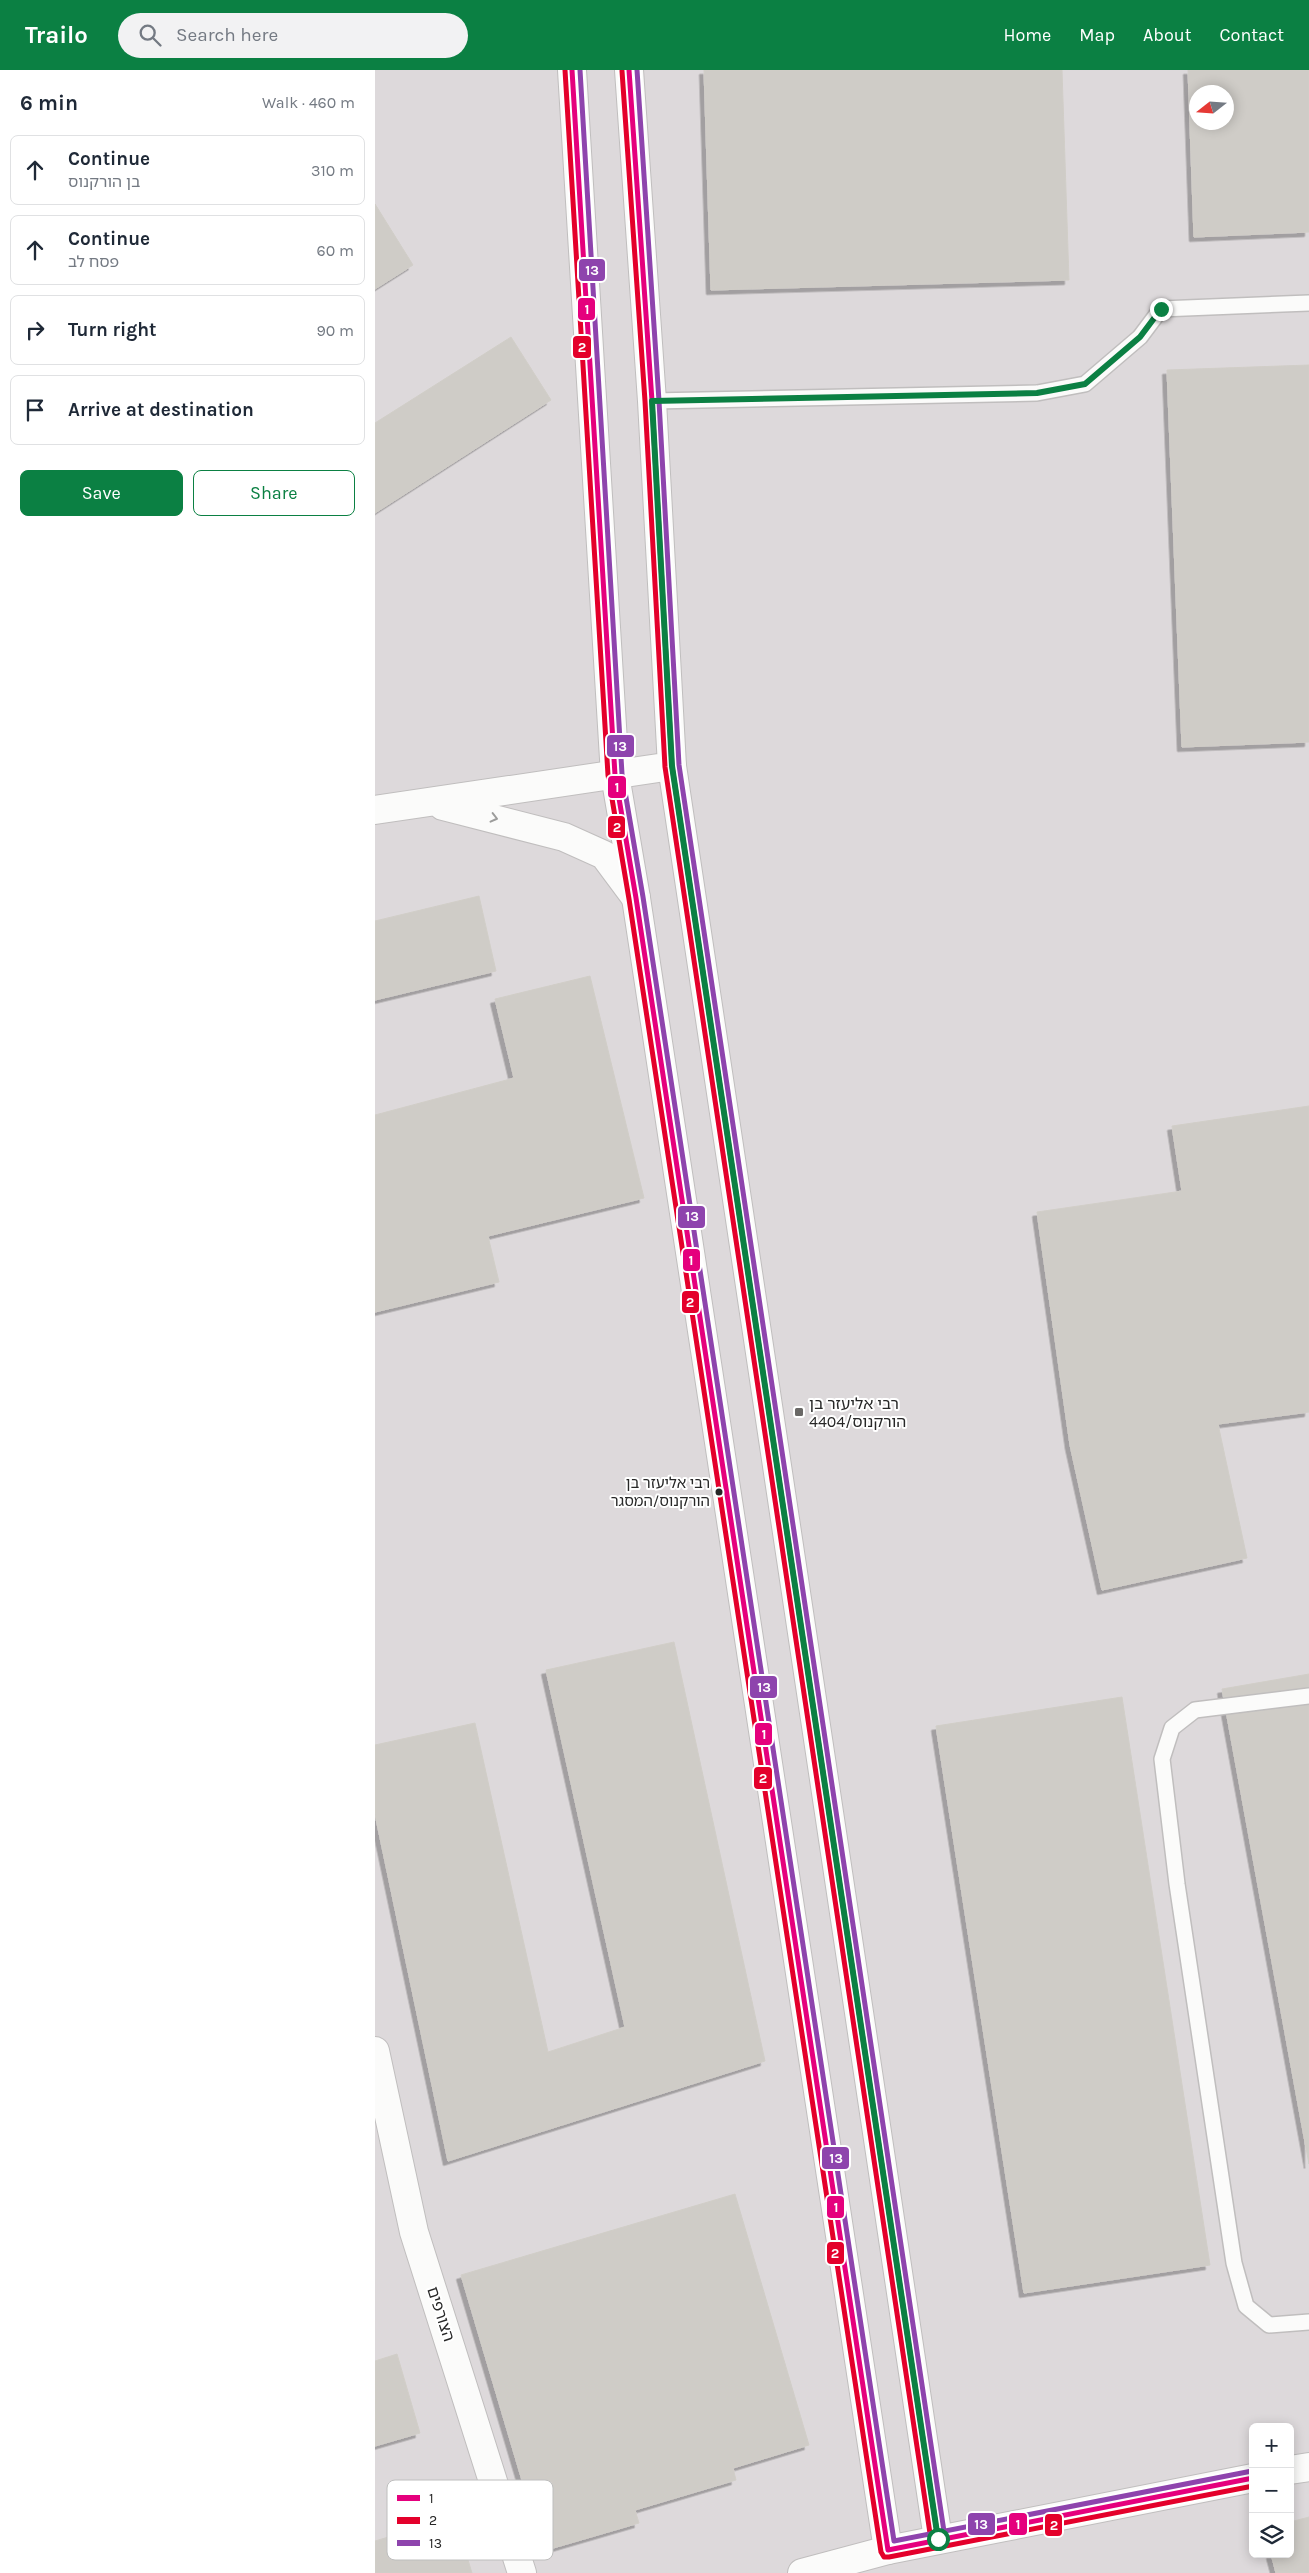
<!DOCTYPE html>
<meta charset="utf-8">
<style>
:root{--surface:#fff;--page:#f2f2f3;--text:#1f2937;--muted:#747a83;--line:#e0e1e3;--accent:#0b8043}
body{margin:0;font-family:Karla,"Noto Sans Hebrew",sans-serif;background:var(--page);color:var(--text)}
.controls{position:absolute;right:15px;bottom:15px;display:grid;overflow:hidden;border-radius:8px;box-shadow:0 2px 12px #0003}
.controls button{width:45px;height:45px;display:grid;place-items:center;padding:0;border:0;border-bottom:1px solid var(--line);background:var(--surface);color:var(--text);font:25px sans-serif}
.compass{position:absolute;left:814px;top:15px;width:45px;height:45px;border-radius:50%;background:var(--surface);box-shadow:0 2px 12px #0003;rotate:253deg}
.stop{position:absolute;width:15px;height:15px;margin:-11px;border:4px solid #0b8043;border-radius:50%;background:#fff}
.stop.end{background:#0b8043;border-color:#fff;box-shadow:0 1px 5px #0008}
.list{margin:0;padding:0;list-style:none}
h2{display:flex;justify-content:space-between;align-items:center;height:65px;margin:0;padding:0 20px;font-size:21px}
h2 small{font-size:16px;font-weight:400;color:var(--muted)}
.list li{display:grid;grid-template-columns:32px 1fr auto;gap:15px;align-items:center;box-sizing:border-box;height:70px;margin:0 10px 10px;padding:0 10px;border:1px solid var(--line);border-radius:8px}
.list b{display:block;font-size:19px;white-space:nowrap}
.list p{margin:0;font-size:16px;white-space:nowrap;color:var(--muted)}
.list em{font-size:16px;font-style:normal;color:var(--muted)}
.actions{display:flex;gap:10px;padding:15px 20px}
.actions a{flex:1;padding:11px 0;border:1px solid var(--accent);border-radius:8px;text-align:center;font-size:18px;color:var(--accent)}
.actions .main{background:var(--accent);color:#fff}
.icon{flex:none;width:28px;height:28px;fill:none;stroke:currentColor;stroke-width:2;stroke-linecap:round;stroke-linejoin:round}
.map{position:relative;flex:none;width:934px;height:2503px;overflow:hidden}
header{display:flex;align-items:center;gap:30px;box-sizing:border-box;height:70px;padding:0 25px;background:var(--accent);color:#fff}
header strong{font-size:24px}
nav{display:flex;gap:28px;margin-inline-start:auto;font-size:18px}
.search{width:350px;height:45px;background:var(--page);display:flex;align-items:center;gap:12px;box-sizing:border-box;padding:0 18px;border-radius:28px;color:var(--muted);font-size:19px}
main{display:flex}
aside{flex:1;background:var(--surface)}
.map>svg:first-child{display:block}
.industrial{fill:#ddd9db;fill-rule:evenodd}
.building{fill:#cfccc7;stroke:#d1cec8;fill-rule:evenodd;filter:url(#shadow)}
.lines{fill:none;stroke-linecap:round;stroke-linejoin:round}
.service-casing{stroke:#c0bebe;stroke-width:18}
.minor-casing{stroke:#c0bebe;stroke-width:30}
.tertiary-casing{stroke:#c0bebe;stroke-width:30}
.secondary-casing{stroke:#c0bebe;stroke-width:30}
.service{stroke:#fbfbfa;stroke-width:15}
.minor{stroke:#fbfbfa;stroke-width:28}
.tertiary{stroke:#fbfbfa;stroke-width:28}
.secondary{stroke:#fbfbfa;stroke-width:28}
.bus-1-casing{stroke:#fff;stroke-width:9}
.bus-2-casing{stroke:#fff;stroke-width:9}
.bus-3-casing{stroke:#fff;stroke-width:9}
.bus-1{stroke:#e5007d;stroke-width:5}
.bus-2{stroke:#e4002b;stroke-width:5}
.bus-3{stroke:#8e44ad;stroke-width:5}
.oneway{stroke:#9c9c9b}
.route{stroke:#0b8043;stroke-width:6}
.poi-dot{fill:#6a6866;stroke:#fff;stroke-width:2}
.bus-dot{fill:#272727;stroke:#fff;stroke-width:2}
.labels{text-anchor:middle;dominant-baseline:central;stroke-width:4;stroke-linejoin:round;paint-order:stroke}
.bus-label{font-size:15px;fill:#272727;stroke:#fff;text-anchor:end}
.poi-label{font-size:16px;fill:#272727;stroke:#fff;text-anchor:start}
.street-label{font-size:16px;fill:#272727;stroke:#fff}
.key{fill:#fff;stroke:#bebebe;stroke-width:1}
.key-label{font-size:14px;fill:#272727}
.line-badge{stroke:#fff;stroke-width:2}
.badge-label{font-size:14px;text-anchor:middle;font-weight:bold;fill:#fff}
</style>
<header>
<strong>Trailo</strong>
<div class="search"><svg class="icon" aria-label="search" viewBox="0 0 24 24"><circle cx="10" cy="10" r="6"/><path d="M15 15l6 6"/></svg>Search here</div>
<nav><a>Home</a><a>Map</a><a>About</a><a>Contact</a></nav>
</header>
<main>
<aside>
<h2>6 min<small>Walk · 460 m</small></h2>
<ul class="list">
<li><svg class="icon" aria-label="ahead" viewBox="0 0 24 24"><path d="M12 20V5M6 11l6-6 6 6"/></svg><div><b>Continue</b><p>בן הורקנוס</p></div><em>310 m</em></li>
<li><svg class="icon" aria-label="ahead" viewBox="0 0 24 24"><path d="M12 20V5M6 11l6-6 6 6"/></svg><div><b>Continue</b><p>פסח לב</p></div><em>60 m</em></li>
<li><svg class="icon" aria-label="right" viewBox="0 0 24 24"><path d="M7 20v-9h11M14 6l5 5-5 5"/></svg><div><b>Turn right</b></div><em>90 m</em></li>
<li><svg class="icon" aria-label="arrive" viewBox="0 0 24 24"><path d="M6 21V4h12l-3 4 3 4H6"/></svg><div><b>Arrive at destination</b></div></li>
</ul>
<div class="actions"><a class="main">Save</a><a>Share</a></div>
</aside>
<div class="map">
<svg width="934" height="2503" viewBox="0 0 934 2503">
<defs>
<filter id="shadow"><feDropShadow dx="-4.5" dy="4.5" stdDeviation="0" flood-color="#0004"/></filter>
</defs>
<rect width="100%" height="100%" fill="#e7e2dc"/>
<path class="industrial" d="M0,0H934V2503H0ZM822,22H852V52H822ZM878,2357H915V2484H878Z"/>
<g class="building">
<polygon points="329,0 687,0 694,210 336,220"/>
<path d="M813,0H934V162L819,167ZM822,22H852V52H822Z"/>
<polygon points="0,134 38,195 0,219"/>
<polygon points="136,267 176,330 0,443 0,353"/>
<polygon points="934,295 934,672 807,677 792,300"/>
<polygon points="104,826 121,901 0,930 0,851"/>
<polygon points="215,906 269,1128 113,1166 124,1212 0,1242 0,1045 139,1008 120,929"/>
<polygon points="934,1036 934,1342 843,1354 872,1488 727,1520 695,1375 662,1142 807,1121 797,1056"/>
<polygon points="299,1572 390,1991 73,2091 0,1744 0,1675 100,1653 173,1982 250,1957 171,1600"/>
<polygon points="934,1604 934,2094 847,1619"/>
<polygon points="747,1627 835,2195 649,2223 561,1656"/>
<polygon points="360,2124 434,2375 358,2398 361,2410 260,2440 264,2453 168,2481 86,2205"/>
<polygon points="22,2284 45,2363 0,2376 0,2291"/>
<polygon points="80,2447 97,2503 0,2503 0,2471"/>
<polygon points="934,2447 934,2503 901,2503 896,2484 915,2484 915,2452"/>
</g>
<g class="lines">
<g class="service-casing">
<g id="service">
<polyline points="277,331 662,323 710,314 765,267 786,239 934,233"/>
<polyline points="934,1626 820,1640 797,1658 787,1689 802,1814 859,2193 871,2236 894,2255 934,2252"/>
</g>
</g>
<g class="minor-casing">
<g id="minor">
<polyline points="0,1981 39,2162 147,2503"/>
<polyline points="427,2503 513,2480"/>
</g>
</g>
<g class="tertiary-casing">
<g id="tertiary">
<polyline points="297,696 563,2469"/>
<polyline points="240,705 261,828 513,2480 878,2408"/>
<polyline points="915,2400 934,2397"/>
</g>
</g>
<g class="secondary-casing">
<g id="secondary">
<polyline points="197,0 240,705"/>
<polyline points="68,736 189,767 229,785 261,828"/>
<polyline points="0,740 297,696 277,331 254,0"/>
</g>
</g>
<use href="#service" class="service"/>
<use href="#minor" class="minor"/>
<use href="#tertiary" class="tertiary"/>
<use href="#secondary" class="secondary"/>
<g class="bus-1-casing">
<g id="bus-1">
<polyline points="197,0 240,705 261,828 513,2480 878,2408"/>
<polyline points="254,0 277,331 297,696 563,2469"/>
</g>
</g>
<g class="bus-2-casing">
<g id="bus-2">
<polyline points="190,0 233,705 254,829 506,2482 509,2487 514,2487 878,2416"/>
<polyline points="247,1 270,331 290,697 556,2470"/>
</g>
</g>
<g class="bus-3-casing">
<g id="bus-3">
<polyline points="205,0 247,704 268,827 519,2471 877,2401"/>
<polyline points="262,0 284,331 304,695 570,2468"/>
</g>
</g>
<use href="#bus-1" class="bus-1"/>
<use href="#bus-2" class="bus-2"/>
<use href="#bus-3" class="bus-3"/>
</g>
<defs><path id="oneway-chevron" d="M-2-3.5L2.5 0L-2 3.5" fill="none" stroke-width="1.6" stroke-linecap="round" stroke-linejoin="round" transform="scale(1.25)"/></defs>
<use class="oneway" href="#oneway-chevron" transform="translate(119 748) rotate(14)"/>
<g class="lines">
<polyline class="route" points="563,2469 297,696 277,331 662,323 710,314 765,267 786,239"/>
</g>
<rect class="poi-dot" x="419" y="1337" width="10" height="10" rx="2.5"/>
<circle class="bus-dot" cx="344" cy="1422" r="4.5"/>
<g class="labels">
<g class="bus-label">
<text x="335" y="1413">רבי אליעזר בן<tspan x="335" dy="18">הורקנוס/המסגר</tspan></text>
</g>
<g class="poi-label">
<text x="434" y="1333">רבי אליעזר בן<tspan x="434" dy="18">הורקנוס/4404</tspan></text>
</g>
<g class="street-label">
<text transform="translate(66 2244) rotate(72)">הצורפים</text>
</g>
</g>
<rect x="12" y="2410" width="166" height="80" rx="8" class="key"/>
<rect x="22" y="2425" width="23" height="6" fill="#e5007d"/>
<rect x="22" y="2447" width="23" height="7" fill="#e4002b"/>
<rect x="22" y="2470" width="23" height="6" fill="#8e44ad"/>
<g class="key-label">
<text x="54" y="2433">1</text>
<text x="54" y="2455">2</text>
<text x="54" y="2478">13</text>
</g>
<g class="line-badge">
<rect x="203" y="188" width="28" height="24" rx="5" fill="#8e44ad"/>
<rect x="202" y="227" width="19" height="24" rx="5" fill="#e5007d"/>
<rect x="197" y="265" width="20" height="24" rx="5" fill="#e4002b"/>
<rect x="231" y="664" width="29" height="24" rx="5" fill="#8e44ad"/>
<rect x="232" y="705" width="20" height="24" rx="5" fill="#e5007d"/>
<rect x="232" y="745" width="19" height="24" rx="5" fill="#e4002b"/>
<rect x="302" y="1135" width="29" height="24" rx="5" fill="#8e44ad"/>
<rect x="307" y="1178" width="19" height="24" rx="5" fill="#e5007d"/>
<rect x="306" y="1220" width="19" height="24" rx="5" fill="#e4002b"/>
<rect x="374" y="1605" width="29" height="24" rx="5" fill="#8e44ad"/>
<rect x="379" y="1652" width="19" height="24" rx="5" fill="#e5007d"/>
<rect x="378" y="1696" width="20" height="24" rx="5" fill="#e4002b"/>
<rect x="446" y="2076" width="29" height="24" rx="5" fill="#8e44ad"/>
<rect x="451" y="2125" width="19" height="24" rx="5" fill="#e5007d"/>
<rect x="451" y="2171" width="19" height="24" rx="5" fill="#e4002b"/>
<rect x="592" y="2442" width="29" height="24" rx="5" fill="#8e44ad"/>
<rect x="633" y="2442" width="20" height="24" rx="5" fill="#e5007d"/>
<rect x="669" y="2443" width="19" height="24" rx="5" fill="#e4002b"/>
</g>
<g class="badge-label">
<text x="217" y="205">13</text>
<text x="212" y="244">1</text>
<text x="207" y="282">2</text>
<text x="245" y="681">13</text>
<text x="242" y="722">1</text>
<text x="242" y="762">2</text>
<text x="317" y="1151">13</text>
<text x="316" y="1195">1</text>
<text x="315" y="1237">2</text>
<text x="389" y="1622">13</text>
<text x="389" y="1669">1</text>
<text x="388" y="1713">2</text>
<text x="461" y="2093">13</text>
<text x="461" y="2142">1</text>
<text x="460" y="2188">2</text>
<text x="606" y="2459">13</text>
<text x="643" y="2459">1</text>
<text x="679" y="2460">2</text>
</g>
</svg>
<div class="controls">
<button>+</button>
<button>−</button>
<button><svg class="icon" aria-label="layers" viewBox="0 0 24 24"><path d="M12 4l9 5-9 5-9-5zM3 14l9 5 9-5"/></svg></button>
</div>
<svg class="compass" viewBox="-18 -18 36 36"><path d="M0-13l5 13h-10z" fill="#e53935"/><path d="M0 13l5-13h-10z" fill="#747a83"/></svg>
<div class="stop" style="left:563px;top:2469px"></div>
<div class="stop end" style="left:786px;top:239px"></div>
</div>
</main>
